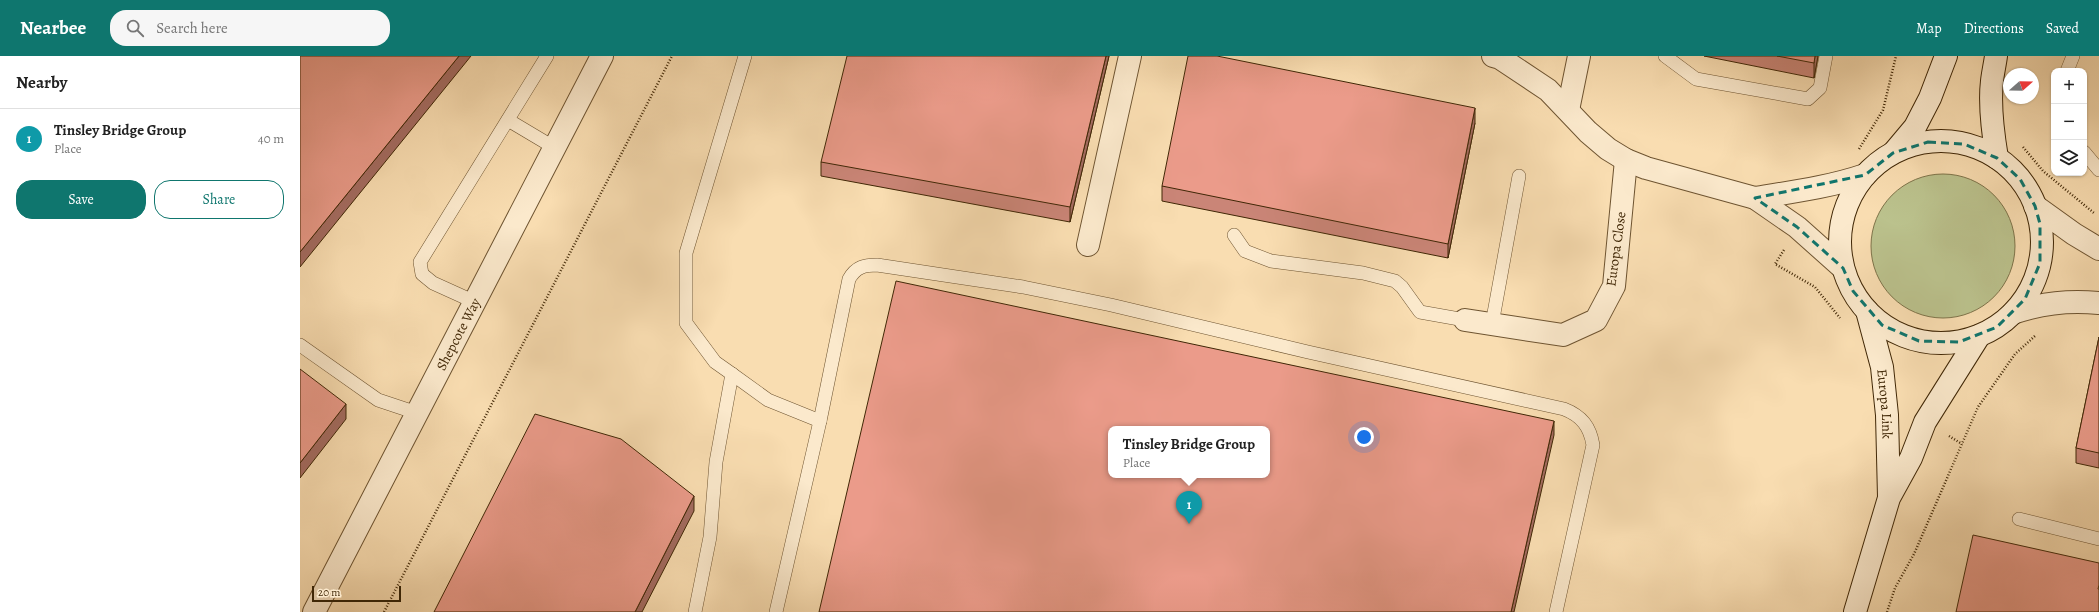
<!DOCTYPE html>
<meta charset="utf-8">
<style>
:root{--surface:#fff;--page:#f6f6f6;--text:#222;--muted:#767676;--line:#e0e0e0;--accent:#0f766e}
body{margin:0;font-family:Alegreya,serif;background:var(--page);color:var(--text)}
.controls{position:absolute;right:12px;top:12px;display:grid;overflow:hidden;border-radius:8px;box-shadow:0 1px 3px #0004}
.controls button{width:36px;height:36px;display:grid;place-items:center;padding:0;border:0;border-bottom:1px solid var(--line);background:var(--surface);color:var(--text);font:20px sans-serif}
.compass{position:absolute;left:1703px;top:12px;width:36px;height:36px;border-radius:50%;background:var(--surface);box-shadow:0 1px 3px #0004;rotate:70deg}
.scale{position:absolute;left:12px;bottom:10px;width:89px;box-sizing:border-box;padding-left:4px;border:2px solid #402706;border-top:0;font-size:11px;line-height:14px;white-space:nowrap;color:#402706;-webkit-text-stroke:3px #fbe9cc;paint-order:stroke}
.you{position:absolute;left:1064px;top:381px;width:14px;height:14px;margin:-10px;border:3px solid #fff;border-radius:50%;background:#1a73e8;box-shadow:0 0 0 6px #1a73e833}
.badge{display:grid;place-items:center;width:26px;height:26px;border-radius:50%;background:var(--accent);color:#fff;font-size:13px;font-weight:700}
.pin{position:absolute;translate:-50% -33px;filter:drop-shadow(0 1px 2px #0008)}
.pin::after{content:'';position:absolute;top:21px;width:14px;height:12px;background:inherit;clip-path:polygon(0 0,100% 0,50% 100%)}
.popup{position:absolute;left:808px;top:370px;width:162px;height:52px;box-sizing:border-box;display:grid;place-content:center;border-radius:8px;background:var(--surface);filter:drop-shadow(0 1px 3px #0005);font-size:13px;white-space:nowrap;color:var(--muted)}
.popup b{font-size:15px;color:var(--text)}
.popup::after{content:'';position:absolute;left:50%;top:100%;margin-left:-8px;border:8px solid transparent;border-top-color:var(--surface)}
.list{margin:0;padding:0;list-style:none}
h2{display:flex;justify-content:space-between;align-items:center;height:52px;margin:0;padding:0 16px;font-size:17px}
h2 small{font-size:13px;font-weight:400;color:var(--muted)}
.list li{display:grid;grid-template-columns:26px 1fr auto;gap:12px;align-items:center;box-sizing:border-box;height:60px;padding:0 16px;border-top:1px solid var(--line)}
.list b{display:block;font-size:15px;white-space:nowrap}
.list p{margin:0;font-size:13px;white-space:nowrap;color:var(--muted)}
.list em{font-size:13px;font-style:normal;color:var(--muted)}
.actions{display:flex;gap:8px;padding:12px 16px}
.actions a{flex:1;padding:9px 0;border:1px solid var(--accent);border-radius:16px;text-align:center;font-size:14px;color:var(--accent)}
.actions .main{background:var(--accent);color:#fff}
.icon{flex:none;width:22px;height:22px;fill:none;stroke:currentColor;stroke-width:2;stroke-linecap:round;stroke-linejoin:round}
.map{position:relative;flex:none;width:1799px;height:556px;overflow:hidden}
header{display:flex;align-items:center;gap:24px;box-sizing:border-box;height:56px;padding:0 20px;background:var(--accent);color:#fff}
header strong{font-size:19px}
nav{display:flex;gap:22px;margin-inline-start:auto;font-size:14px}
.search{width:280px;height:36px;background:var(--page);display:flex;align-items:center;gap:10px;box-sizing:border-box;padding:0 14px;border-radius:16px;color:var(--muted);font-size:15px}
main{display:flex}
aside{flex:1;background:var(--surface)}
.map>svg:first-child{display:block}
.green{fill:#bbc28d;stroke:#7e744a}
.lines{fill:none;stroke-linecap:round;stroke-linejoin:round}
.lane-casing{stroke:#6e5431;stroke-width:14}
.street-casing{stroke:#6e5431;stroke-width:24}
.secondary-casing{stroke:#402706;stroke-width:24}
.path{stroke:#402706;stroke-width:2.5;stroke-dasharray:1 2;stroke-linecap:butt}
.lane{stroke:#fbe9cc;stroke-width:13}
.street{stroke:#fbe9cc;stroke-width:22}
.secondary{stroke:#fbe9cc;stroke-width:22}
.wall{fill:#ca8577;stroke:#402706}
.shaded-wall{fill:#a46c61;stroke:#402706}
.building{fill:#eb9b8a;stroke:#402706;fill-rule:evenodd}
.marked{fill:none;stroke:#0f766e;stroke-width:3;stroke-dasharray:8 5;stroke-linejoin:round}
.labels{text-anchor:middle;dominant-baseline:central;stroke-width:3;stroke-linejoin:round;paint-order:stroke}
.street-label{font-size:14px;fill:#402706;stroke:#fbe9cc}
</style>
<header>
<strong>Nearbee</strong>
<div class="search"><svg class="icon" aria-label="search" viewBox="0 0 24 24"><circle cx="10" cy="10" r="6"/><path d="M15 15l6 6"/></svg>Search here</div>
<nav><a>Map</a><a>Directions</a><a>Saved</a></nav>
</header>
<main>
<aside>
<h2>Nearby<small></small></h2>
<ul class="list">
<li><span class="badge" style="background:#0f9aa8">1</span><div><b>Tinsley Bridge Group</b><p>Place</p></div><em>40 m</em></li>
</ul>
<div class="actions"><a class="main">Save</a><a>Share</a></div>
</aside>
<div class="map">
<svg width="1799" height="556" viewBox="0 0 1799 556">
<rect width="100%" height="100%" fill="#f9ddb1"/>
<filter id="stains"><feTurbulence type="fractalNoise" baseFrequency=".005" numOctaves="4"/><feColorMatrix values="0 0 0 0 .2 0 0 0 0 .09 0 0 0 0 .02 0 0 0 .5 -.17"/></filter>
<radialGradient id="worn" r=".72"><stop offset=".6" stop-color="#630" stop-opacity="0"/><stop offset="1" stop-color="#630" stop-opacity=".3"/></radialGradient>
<circle class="green" cx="1643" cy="190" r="72"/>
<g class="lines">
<g class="lane-casing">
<g id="lane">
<polyline points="445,0 386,197 386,267 415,306 432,318 468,344 520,365"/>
<polyline points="1365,0 1396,23 1508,43 1520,32 1526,0"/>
<polyline points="1767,15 1773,0"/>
<polyline points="208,64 255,92"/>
<polyline points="1784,96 1799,114"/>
<polyline points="934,179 945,195 971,205 1063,217 1095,225 1102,231 1120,256 1165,264"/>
<polyline points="175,246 133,227 122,218 120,206 247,0"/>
<polyline points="1192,268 1219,120"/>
<polyline points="0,289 78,344 117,357"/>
<polyline points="1719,463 1799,483"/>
<polyline points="395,556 410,481 416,406 432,318"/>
<path d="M476,556L520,365L549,223C556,211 564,209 577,209L723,231L811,249L1008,296L1264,353C1282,360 1290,371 1293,389L1256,556"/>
</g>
</g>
<g class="street-casing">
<g id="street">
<polyline points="1193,0 1200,2 1248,34 1288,76 1308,93 1326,104 1346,112 1455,142 1497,171 1543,212"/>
<polyline points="1268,54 1279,0"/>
<path d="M1455,142C1492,136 1530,131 1565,119"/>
<polyline points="1735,150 1774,178 1799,193"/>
<polyline points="788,189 830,0"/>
<path d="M1713,257C1741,247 1769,244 1799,247"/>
<polyline points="1165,264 1263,279 1296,264 1314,230 1326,104"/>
<path id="s1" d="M14,556L302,0"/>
</g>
</g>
<g class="secondary-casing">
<g id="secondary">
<path d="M1696,0C1695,8 1693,16 1692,25C1689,50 1693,78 1697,102"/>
<circle cx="1641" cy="186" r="101"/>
<polyline points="1594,96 1615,71 1630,42 1646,0"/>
<path id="s2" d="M1567,255L1582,311L1587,359L1589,441"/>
<polyline points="1555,556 1589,442 1611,402 1625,366 1679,280"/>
</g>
</g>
<g class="path">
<polyline points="1723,91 1743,115 1794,157"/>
<polyline points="1559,93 1583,54 1596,0"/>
<polyline points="1484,194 1475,208 1515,231 1540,262"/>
<polyline points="1649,380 1662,388"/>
<polyline points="84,556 372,0"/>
<polyline points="1587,556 1595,532 1614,498 1678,351 1715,298 1736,279"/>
</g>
<use href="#lane" class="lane"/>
<use href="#street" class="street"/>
<use href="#secondary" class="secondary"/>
</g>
<g class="wall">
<polygon points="809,0 770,166 521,120 521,106"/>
<polygon points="1404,0 1518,0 1514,22"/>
<polygon points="1175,67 1148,202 862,145 862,130"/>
<polygon points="1799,281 1799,412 1776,407 1776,392"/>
</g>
<g class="shaded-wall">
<polygon points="159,0 171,0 0,211 0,196"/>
<polygon points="806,0 809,0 770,166 770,151"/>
<polygon points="1515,0 1518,0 1514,22 1514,7"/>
<polygon points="1175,52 1175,67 1148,202 1148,188"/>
<polygon points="46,348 46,363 0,422 0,407"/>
<polygon points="1254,365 1254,379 1214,556 1211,556"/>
<polygon points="394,440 394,455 342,556 335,556"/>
</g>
<g class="building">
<polygon points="0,0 159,0 0,196"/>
<polygon points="547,0 806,0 770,151 521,106"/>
<polygon points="888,0 917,0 1175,52 1148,188 862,130"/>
<polygon points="1477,0 1515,0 1514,7"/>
<path d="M596,225L1254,365L1211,556H519ZM811,373H967V419H811Z"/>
<polygon points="1799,281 1799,397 1776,392"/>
<polygon points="0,313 46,348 0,407"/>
<polygon points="235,358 321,383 394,440 335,556 134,556"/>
<polygon points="1673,479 1799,507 1799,529 1798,533 1799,533 1799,556 1656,556"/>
</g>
<path class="marked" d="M1628,86L1664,88L1697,102L1720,123L1735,150L1740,168V207L1725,243L1697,271L1659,286L1619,285L1582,269L1553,235L1543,212L1497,171L1455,142L1565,119L1593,97Z"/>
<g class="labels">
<g class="street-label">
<text transform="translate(1316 193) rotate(-82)">Europa Close</text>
<text stroke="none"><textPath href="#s1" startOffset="313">Shepcote Way</textPath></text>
<text stroke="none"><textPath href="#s2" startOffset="95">Europa Link</textPath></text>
</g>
</g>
<rect width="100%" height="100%" filter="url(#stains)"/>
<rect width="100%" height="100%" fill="url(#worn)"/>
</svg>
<div class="controls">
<button>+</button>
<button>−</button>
<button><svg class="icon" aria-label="layers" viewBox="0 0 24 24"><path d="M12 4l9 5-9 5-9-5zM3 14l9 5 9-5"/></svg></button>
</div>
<svg class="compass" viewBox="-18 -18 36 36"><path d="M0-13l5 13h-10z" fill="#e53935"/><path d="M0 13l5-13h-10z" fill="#767676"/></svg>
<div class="scale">20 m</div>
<div class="you"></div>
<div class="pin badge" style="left:889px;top:468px;background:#0f9aa8">1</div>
<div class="popup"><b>Tinsley Bridge Group</b>Place</div>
</div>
</main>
